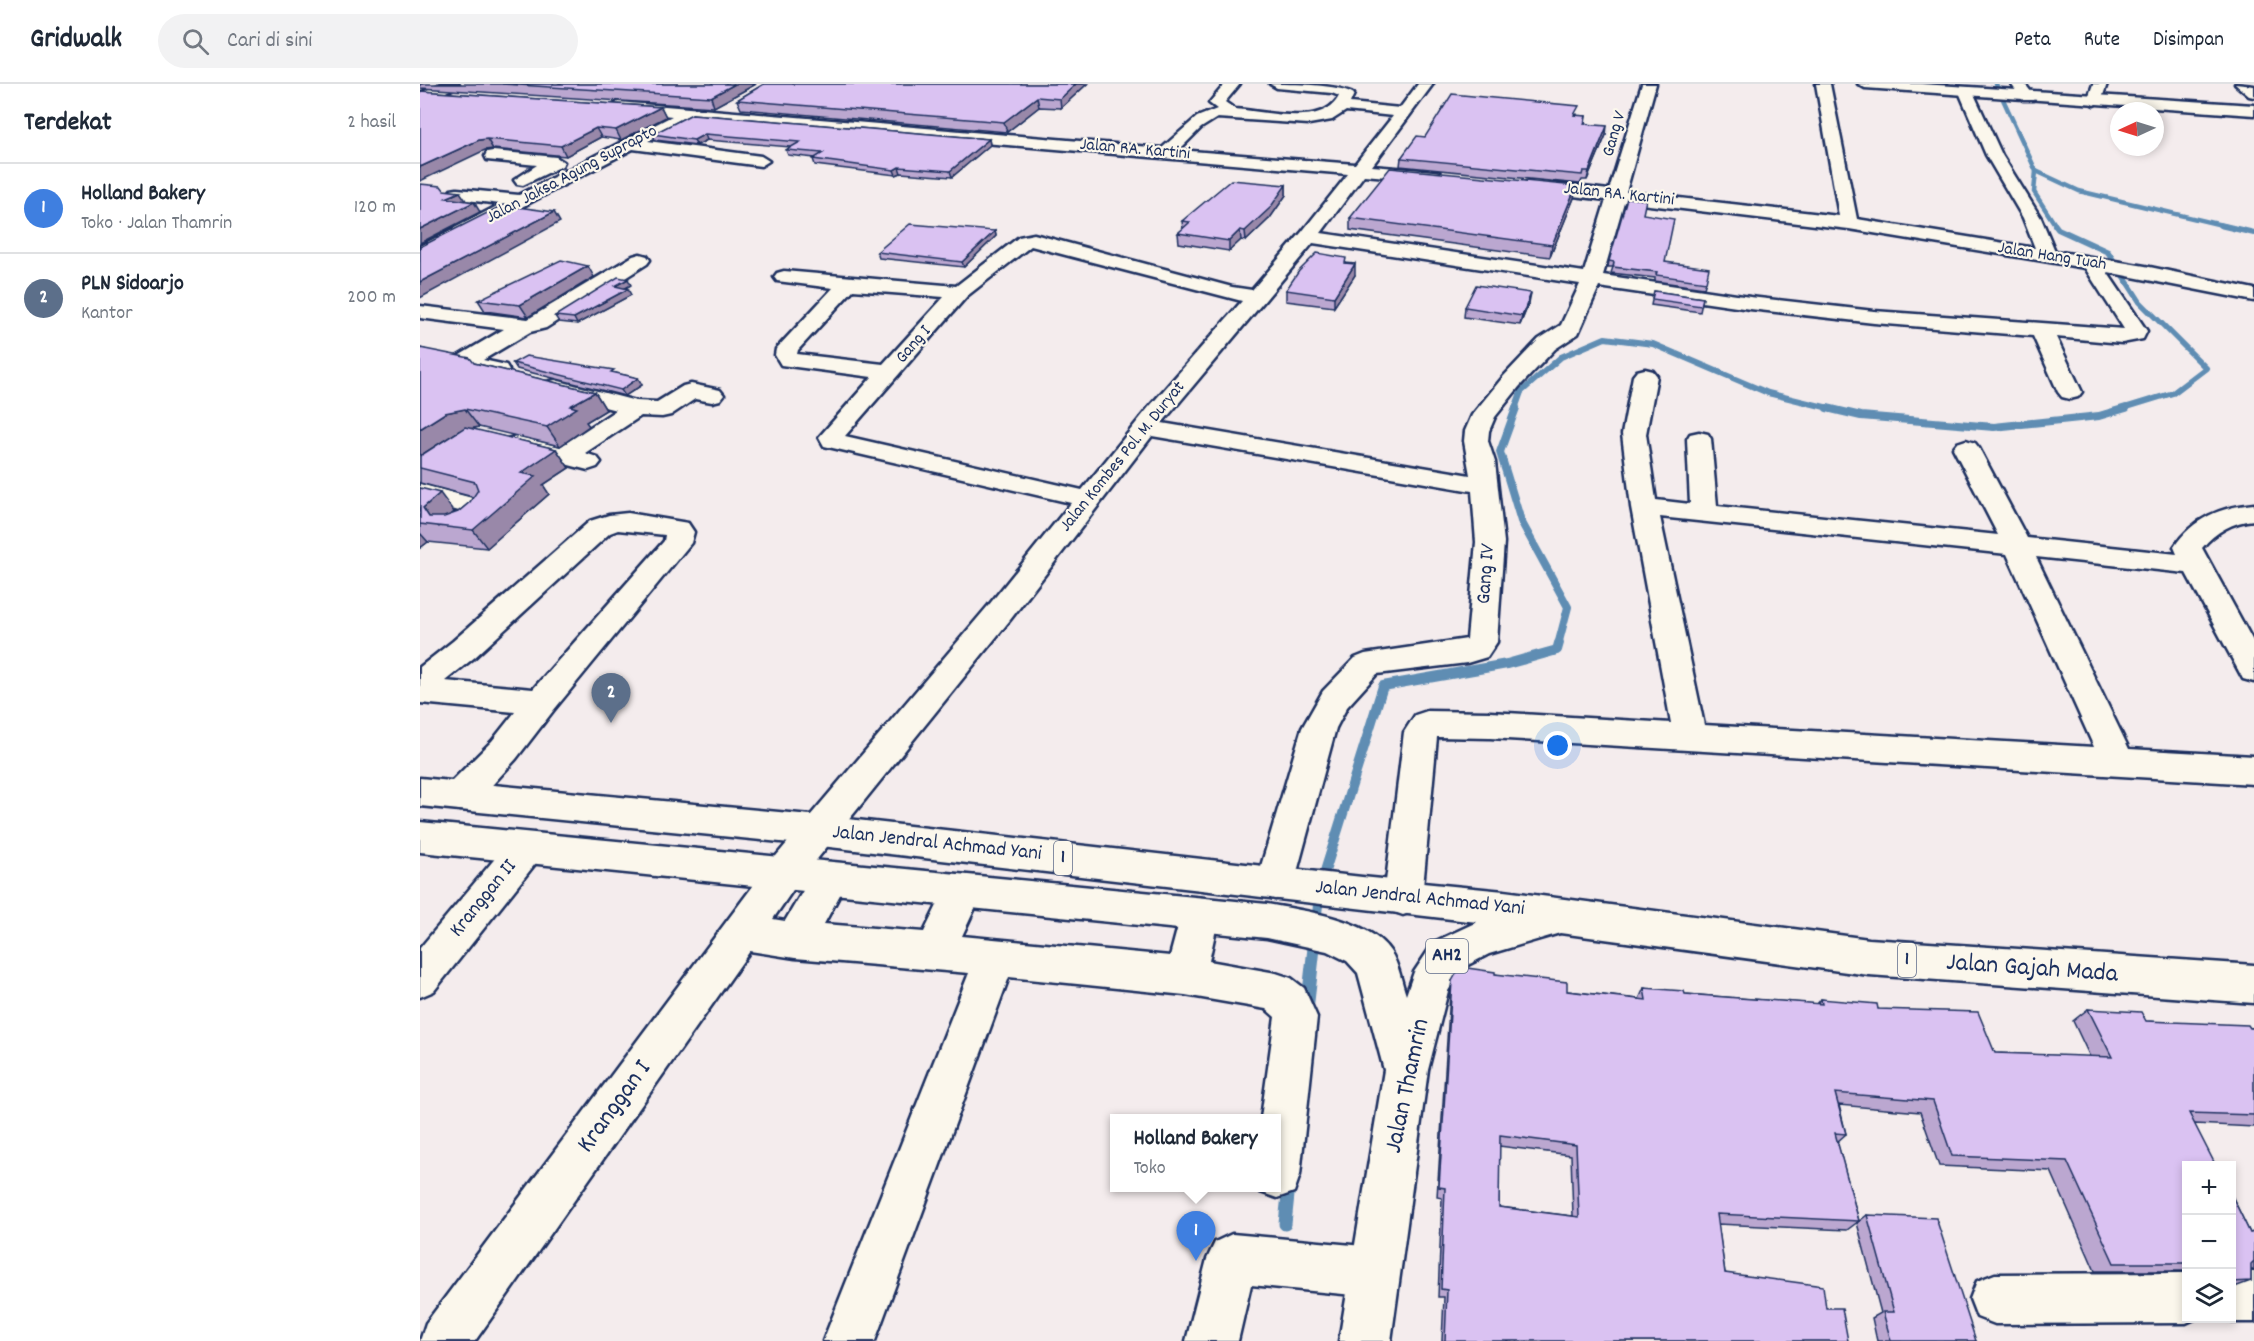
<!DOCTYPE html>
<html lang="id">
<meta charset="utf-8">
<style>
:root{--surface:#fff;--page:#f2f2f3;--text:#1f2937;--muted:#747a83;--line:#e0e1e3;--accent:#1b2f5e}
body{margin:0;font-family:Dekko,sans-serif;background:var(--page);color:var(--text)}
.controls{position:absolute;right:18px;bottom:18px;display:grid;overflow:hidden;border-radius:0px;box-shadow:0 3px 9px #0003}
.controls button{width:54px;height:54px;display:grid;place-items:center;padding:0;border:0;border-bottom:2px solid var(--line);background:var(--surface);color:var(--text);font:30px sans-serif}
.compass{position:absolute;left:1690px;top:18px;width:54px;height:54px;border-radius:50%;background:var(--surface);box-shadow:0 3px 9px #0003;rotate:266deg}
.you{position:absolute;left:1138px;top:662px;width:21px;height:21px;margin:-15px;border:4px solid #fff;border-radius:50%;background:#1a73e8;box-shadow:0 0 0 9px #1a73e833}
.badge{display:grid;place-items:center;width:39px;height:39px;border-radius:50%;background:var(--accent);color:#fff;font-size:20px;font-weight:700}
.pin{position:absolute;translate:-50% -50px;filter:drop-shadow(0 2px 3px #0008)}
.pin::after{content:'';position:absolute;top:32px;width:21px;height:18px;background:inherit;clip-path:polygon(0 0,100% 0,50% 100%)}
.popup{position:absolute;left:690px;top:1030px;width:171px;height:78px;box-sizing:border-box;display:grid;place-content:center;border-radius:0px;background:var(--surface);filter:drop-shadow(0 2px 4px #0005);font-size:20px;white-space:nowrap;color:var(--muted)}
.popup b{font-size:22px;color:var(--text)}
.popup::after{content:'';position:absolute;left:50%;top:100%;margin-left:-12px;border:12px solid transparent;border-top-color:var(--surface)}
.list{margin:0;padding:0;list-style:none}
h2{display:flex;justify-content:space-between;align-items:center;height:78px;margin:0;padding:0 24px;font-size:26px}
h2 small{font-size:20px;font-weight:400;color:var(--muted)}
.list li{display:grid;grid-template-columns:39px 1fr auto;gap:18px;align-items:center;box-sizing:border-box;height:90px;padding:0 24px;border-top:2px solid var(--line)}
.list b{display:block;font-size:22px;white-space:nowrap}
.list p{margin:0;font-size:20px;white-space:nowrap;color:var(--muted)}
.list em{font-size:20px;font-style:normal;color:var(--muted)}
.icon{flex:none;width:33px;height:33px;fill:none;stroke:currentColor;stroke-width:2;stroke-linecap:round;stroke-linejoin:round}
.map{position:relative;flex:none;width:1834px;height:1257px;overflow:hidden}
header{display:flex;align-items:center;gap:36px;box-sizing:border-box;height:84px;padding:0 30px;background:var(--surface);border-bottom:2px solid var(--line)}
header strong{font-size:28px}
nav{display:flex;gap:33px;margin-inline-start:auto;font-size:21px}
.search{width:420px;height:54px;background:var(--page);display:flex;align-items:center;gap:15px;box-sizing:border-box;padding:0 21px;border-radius:33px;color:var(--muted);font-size:22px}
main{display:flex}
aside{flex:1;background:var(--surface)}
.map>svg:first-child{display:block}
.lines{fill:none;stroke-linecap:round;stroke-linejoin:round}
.stream-far4{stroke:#5f8db3;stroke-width:4.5}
.stream-far3{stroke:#5f8db3;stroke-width:6}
.stream-far2{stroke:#5f8db3;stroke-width:8}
.stream-far1{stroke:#5f8db3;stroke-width:10}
.stream{stroke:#5f8db3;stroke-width:13}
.minor-casing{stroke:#1b2f5e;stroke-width:5}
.major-casing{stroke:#1b2f5e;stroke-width:5}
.highway-casing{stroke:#1b2f5e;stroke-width:5}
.minor{fill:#fbf7ec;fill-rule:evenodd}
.major{fill:#fbf7ec;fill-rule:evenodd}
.highway{fill:#fbf7ec;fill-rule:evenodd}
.wall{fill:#bba7d0;stroke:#1b2f5e;stroke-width:1.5;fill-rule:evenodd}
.shaded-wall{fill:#9988a9;stroke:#1b2f5e;stroke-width:1.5}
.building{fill:#dac2f2;stroke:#1b2f5e;stroke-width:1.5;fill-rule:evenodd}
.labels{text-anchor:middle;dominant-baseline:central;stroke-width:4.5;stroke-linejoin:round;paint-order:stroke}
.far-street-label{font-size:18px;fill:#1b2f5e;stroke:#fbf7ec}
.shield{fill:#fbf7ec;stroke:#5e6b89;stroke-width:1.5}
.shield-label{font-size:20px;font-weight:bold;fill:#1b2f5e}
.street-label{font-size:21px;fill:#1b2f5e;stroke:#fbf7ec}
.near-street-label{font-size:26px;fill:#1b2f5e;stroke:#fbf7ec}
</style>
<header>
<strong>Gridwalk</strong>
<div class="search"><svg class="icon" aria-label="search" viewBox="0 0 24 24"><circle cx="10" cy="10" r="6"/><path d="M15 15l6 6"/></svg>Cari di sini</div>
<nav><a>Peta</a><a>Rute</a><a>Disimpan</a></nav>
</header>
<main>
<aside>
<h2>Terdekat<small>2 hasil</small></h2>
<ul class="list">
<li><span class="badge" style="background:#3f7fe0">1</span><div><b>Holland Bakery</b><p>Toko · Jalan Thamrin</p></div><em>120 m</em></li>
<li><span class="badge" style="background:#5c6f8a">2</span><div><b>PLN Sidoarjo</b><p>Kantor</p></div><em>200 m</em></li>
</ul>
</aside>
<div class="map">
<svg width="1834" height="1257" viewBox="0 0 1834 1257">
<rect width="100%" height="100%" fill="#f4eced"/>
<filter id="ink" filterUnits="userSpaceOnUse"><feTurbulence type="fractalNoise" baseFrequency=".0167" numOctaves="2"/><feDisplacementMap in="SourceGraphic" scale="12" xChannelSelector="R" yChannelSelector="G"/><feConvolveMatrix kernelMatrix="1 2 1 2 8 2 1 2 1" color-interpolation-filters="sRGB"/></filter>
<g filter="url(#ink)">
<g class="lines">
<g class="stream-far4">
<polyline points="1576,0 1616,87 1659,107 1806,142"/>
<polyline points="1616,87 1614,108 1636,142"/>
</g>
<g class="stream-far3">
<polyline points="1635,141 1638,145 1688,168 1720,218 1786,284 1753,309 1701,325"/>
<polyline points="1800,141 1834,149"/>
<polyline points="1095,325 1101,308 1141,273 1185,254 1233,260 1348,309 1413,325"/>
</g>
<g class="stream-far2">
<polyline points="1096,324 1080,368 1101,437 1148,523 1138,561"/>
<polyline points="1407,324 1441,332 1574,343 1679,332 1706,324"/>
</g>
<g class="stream-far1">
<polyline points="896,839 900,803 963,602 1087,580 1137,566 1139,559"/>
<polyline points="894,865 895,853"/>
</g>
<g class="stream">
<polyline points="887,926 894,864"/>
<polyline points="865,1140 869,1101"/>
</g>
<g class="minor-casing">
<g id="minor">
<polygon points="20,0 39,0 37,3 0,19 0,9"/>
<path d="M805,0H820L805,18L815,25C845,27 903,44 919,12L912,9L857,4L850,0C871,0 920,0 934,10L930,19L980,24L998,0H1013L952,82L1013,87L1019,88L1022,92L1019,96L1013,97L944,91L901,149L1164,188L1186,116L1112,107L1106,106L1103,102L1106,98L1112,97L1189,106L1222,0H1236L1206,108L1419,132L1396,0H1410L1437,135L1615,164L1603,134L1566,71L1539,8L1546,4L1553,8L1582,71L1621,134L1635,167L1725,182L1834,205V217L1687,188L1727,247L1723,255L1702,259L1636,253L1662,308L1658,313L1650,315L1642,313L1638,308L1613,252L1454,239L1330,225L1179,203L1158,250L1135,265L1099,303L1075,333L1069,347L1068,357L1075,378L1084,458L1077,558L1067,573L1047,579L957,590L927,623L916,644L874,799L868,811L855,815L842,811L836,799L882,644L903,607L935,574L945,570L1047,555L1056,458L1052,407L732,352L590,536L377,800L353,835L365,837L397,783L410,778L423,783L429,794L404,840L504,848L530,795L544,791L558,795L563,807L542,852L750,872L761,831L766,819L780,814L794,819L799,831L789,877L856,889L871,894L884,904L897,933L880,1091L874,1108L857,1114L840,1108L839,1104H857V1034H841L855,933L846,925L765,911L589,893L455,1257H403L549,889L375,874L330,867L55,1257H0L6,1239L351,778L568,522L651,419L404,362L399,353L452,293L361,281L355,271L356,265L413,204L357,197L354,193L357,189L364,187L536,202L599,153L614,150L812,203L832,206L881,149L928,90L272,34L228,57L341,72L349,77L341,82L213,65L0,176V162L81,120L37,115L31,114L28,110L31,106L37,105L99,111L252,32L193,26L190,23L198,18L742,64L777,33L797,25L789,19ZM926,27L973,32L935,80L759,66L781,44L797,34L889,40L912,36ZM1204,118L1429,145L1665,184L1704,245L1454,227L1330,213L1183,191ZM893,159L1160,200L1141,241L1119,255L1083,293L1052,331L1045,347L1044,357L1050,391L742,339ZM611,162L822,217L729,323L662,406L425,352L547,212ZM433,206L524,213L463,280L377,270L378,266Z"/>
<polygon points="1591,0 1605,0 1615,13 1613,16 1603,16"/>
<polygon points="1673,0 1687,0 1681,17 1674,21 1667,17"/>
<polygon points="1815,0 1834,2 1834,13 1829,12"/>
<polygon points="73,67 136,73 144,78 142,82 103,101 97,100 94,96 117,81 67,76 65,72 67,68"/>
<path d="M220,170L227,172L230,176L227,180L126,244L110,248L63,276L86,281L89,286L86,291C70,295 51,288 35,284L32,279L35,274L84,245L0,234V222L108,235L213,172Z"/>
<path d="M1225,285L1233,287L1237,292L1226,350L1236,416L1270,420L1267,355L1270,350L1279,348L1288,350L1291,355L1297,422L1578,451L1533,364L1537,359L1546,356L1555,359L1559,364L1607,454L1757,470L1754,463C1773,434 1801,423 1834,420V436C1813,438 1796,447 1782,464L1834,559V598L1823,595L1766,489L1616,473L1709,665L1834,672V700L1070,654L1017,653L1002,814L997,826L983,831L969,826L964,814L984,648L995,631L1007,627L1070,628L1251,639L1211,423L1202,350L1213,292L1217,287ZM1240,433L1587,470L1674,663L1284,641Z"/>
<polygon points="135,296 216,317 237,318 263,302 271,300 300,306 304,311 300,316 292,318 275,315 251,331 242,333 221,332 165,369 177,373 181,378 177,383 168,386 87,365 83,360 87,355 96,352 140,363 196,326 127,308 123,303 127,298"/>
<path d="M0,400L67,418L70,424C62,441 44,454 25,449L21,443L39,427L0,416Z"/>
<path d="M208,429L268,439L274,448L271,459L133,627L96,675L53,722L40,726L27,722L22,712L27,702L72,657L95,628L0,619V583L33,557L170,437L189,431ZM198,446L245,451L244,457L113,605L25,597L55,573L190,449Z"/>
<polygon points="106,749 119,753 125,764 119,775 14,907 0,913 0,864 93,753"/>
<polygon points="812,1150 954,1163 972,1170 979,1188 972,1206 954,1213 831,1201 818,1257 766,1257 787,1175 795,1158"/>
<polygon points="1812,1188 1834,1188 1834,1238 1812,1238 1803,1234 1812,1234"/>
<polygon points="1766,1189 1766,1234 1777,1234 1766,1239 1575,1240 1557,1233 1550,1215 1557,1197 1575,1190"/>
</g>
</g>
<g class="major-casing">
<polygon id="major" points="1438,0 1501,0 1834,21 1834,31 1445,4"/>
</g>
<g class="highway-casing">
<path id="highway" d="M0,694L401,732L942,793L1084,807L1449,855L1834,881V919L1449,891L1140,849L1069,870L1042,884L1028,907L1008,986L971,1257H919L964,986L938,889L927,877L907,867L847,854L0,768V738L847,820C883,827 948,834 970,867C979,880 981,897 986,911L994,888L1014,858L1057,838L401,762L0,722Z"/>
</g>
<use href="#minor" class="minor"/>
<use href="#major" class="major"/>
<use href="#highway" class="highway"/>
</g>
<g class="wall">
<polygon points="0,0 336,0 294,23 0,4"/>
<polygon points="344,0 667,0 641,24 619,23 587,48 321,25 317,16"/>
<polygon points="0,7 241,23 246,33 201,56 181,53 146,72 73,65 65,66"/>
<polygon points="272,30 569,55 570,61 532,93 481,89 476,91 395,81 393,75 395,74 368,71 366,66 371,63 287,56 277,61 235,56 233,50"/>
<polygon points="1157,30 1157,32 1166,32 1165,40 1186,51 1167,96 1162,96 1160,100 980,82 981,74 1005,53"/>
<polygon points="866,101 866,111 850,134 826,157 821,156 809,167 759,159 758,149 763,145 762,137"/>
<polygon points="1154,114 1130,173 930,146 930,134"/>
<polygon points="1223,130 1245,178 1286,198 1284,204 1235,197 1235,194 1191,189 1193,183 1188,183 1189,177"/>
<polygon points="575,147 576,152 544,183 459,174 457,168"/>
<polygon points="926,179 935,191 914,223 866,217 866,206"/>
<polygon points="174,193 108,233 65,227 58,216"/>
<polygon points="211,201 205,204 211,211 157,240 139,238 135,232"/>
<polygon points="1234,207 1283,214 1280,228 1231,221"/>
<polygon points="1109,219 1100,241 1044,233 1045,223"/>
<polygon points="0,264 54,279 175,308 186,326 166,338 169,342 140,362 59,343 51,345 136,365 149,384 123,401 129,410 67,464 8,458 0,464 0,404 34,428 32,430 38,428 50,418 53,413 0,399"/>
<polygon points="93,279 196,289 218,294 222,301 205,312 97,285"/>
<path d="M1075,890L1147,907L1219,915L1224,904L1265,910L1397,920L1401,915L1458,925L1575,969L1670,973L1653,937L1668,925L1726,937L1834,944V1043L1775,1040L1767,1082V1187H1675L1631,1087L1519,1082L1500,1028L1419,1021L1426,1050L1417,1058L1439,1137L1427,1146L1298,1140L1305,1189L1406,1224L1428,1257H1022L1024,1213H1018L1022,1114L1017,1113L1030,909L1032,897ZM1079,1062L1151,1071L1153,1132L1079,1123Z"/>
<polygon points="1812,1112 1830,1149 1834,1148 1834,1186 1831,1186 1831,1197 1812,1204"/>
<polygon points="1447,1131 1556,1257 1457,1257 1452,1234 1461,1229 1437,1139"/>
</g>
<g class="shaded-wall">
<polygon points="315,0 336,0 294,23 291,13"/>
<polygon points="656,0 667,0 641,24 640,15"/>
<polygon points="617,13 619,23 587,48 584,38"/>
<polygon points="241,23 246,33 201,56 196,46"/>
<polygon points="1187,42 1186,51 1167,96 1169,87"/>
<polygon points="176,44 181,53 146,72 141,62"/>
<polygon points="285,50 287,56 277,61 274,56"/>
<polygon points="67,55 73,65 65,66 0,97 0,83 59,56"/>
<polygon points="569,55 570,61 532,93 530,87"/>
<polygon points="479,83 481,89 476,91 474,86"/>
<polygon points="866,101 866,111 850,134 826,157 825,147"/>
<polygon points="1156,102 1154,114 1130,173 1132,161"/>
<polygon points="40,108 47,118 26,114"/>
<polygon points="54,118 60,128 0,159 0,145"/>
<polygon points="134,128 140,138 0,214 0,198"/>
<polygon points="820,146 821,156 809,167 809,157"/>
<polygon points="575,147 576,152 544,183 542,178"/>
<polygon points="935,180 935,191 914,223 914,213"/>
<polygon points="168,182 174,193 108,233 100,221"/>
<polygon points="208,195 211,201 198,208 195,202"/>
<polygon points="208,205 211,211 157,240 154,234"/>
<polygon points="1111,209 1109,219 1100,241 1102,232"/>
<polygon points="218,294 222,301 205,312 201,306"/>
<polygon points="175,308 186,326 166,338 169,342 140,362 127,343 150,322"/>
<polygon points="45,325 59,343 39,347 0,372 0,345 25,329"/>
<polygon points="136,365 149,384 123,401 129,410 67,464 53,446 101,389"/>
<polygon points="20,409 34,428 19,443 9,433 3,424"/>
<polygon points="0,449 8,458 0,464"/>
</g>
<g class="building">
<polygon points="82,0 315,0 291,13"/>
<polygon points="344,0 656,0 640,15 617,13 584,38 317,16"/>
<polygon points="0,7 241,23 196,46 176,44 141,62 67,55 59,56 0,83"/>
<polygon points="1032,10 1159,22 1154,31 1166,32 1164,40 1187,42 1169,87 1163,87 1162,91 981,74 997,52 1005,53"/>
<polygon points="272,30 569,55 530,87 479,83 474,86 393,75 403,69 366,66 380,58 285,50 274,56 233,50"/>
<polygon points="970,84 1156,102 1132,161 930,134"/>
<polygon points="811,96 866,101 850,124 825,147 820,146 809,157 758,149 770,138 762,137"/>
<polygon points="0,100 21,102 24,106 40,108 26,114 54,118 0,145"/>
<polygon points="1207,114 1226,116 1223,130 1254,135 1245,178 1289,184 1286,198 1236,191 1237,188 1193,183 1194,178 1189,177"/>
<polygon points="83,121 134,128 0,198 0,163"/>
<polygon points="490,140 575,147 542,178 457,168"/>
<polygon points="897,169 926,174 925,179 935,180 914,213 866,206 879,187"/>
<polygon points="141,176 168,182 100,221 58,216"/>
<polygon points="198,193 208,195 195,202 208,205 154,234 135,232"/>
<polygon points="1056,201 1111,209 1102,232 1045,223"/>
<polygon points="1234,207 1283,214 1281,222 1232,215"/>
<polygon points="0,264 50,274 54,279 175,308 150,322 157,324 127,343 45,325 25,329 0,345"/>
<polygon points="106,272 194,286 191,288 218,294 201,306 93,279"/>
<polygon points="45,343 136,365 101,389 116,392 53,446 0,440 0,404 20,409 3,424 9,433 24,433 38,428 50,418 58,406 55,398 0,384 0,372"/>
<path d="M1040,883L1075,888V890L1147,898V907L1226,916L1224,904L1264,907L1265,910L1402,920L1401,915L1457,920L1458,925L1558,928L1575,969L1692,973L1668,925L1721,928L1726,937L1828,941L1830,944H1834V1031L1769,1029L1796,1082H1767V1179H1694L1647,1077L1532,1072L1513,1017L1415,1009L1426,1050L1415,1049L1439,1137L1297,1130L1305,1189L1403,1202L1406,1224H1422L1428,1257H1025L1027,1206L1021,1205L1025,1104L1019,1103L1032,897ZM1080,1051L1156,1061L1159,1133L1079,1123Z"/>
<polygon points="1812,1112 1830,1149 1834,1148 1834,1177 1831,1180 1831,1197 1812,1198"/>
<polygon points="1447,1131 1516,1134 1556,1257 1471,1257 1463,1228 1474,1228"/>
</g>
</g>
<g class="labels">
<g class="far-street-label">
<text transform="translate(1195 50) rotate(-74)">Gang V</text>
<text transform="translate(715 66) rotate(5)">Jalan RA. Kartini</text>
<text transform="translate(152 91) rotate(-28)">Jalan Jaksa Agung Suprapto</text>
<text transform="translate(1199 111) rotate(6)">Jalan RA. Kartini</text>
<text transform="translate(1632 173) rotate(9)">Jalan Hang Tuah</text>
<text transform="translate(494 261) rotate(-49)">Gang I</text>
<text transform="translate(703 373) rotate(-51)">Jalan Kombes Pol. M. Duryat</text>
</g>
<g class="shield">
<rect x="634" y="757" width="18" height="34" rx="4.5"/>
<rect x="1006" y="855" width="42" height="34" rx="4.5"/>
<rect x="1478" y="859" width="18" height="34" rx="4.5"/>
</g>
<g class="shield-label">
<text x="643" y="774">1</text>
<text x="1027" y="872">AH2</text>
<text x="1487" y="876">1</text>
</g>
<g class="street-label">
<text transform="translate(1067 490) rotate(-86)">Gang IV</text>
<text transform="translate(517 760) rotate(6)">Jalan Jendral Achmad Yani</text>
<text transform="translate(64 815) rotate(-51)">Kranggan II</text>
<text transform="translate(1000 815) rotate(6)">Jalan Jendral Achmad Yani</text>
</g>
<g class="near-street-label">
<text transform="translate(1612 885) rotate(4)">Jalan Gajah Mada</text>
<text transform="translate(988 1002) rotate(-78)">Jalan Thamrin</text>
<text transform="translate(195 1023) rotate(-54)">Kranggan I</text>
</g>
</g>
</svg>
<div class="controls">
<button>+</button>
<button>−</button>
<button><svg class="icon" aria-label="layers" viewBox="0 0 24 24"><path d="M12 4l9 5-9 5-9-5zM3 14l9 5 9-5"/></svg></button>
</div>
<svg class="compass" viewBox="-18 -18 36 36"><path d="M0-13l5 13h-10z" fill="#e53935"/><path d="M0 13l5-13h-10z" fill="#747a83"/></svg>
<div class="you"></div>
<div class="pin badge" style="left:776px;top:1177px;background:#3f7fe0">1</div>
<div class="popup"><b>Holland Bakery</b>Toko</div>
<div class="pin badge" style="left:191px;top:639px;background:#5c6f8a">2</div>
</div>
</main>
